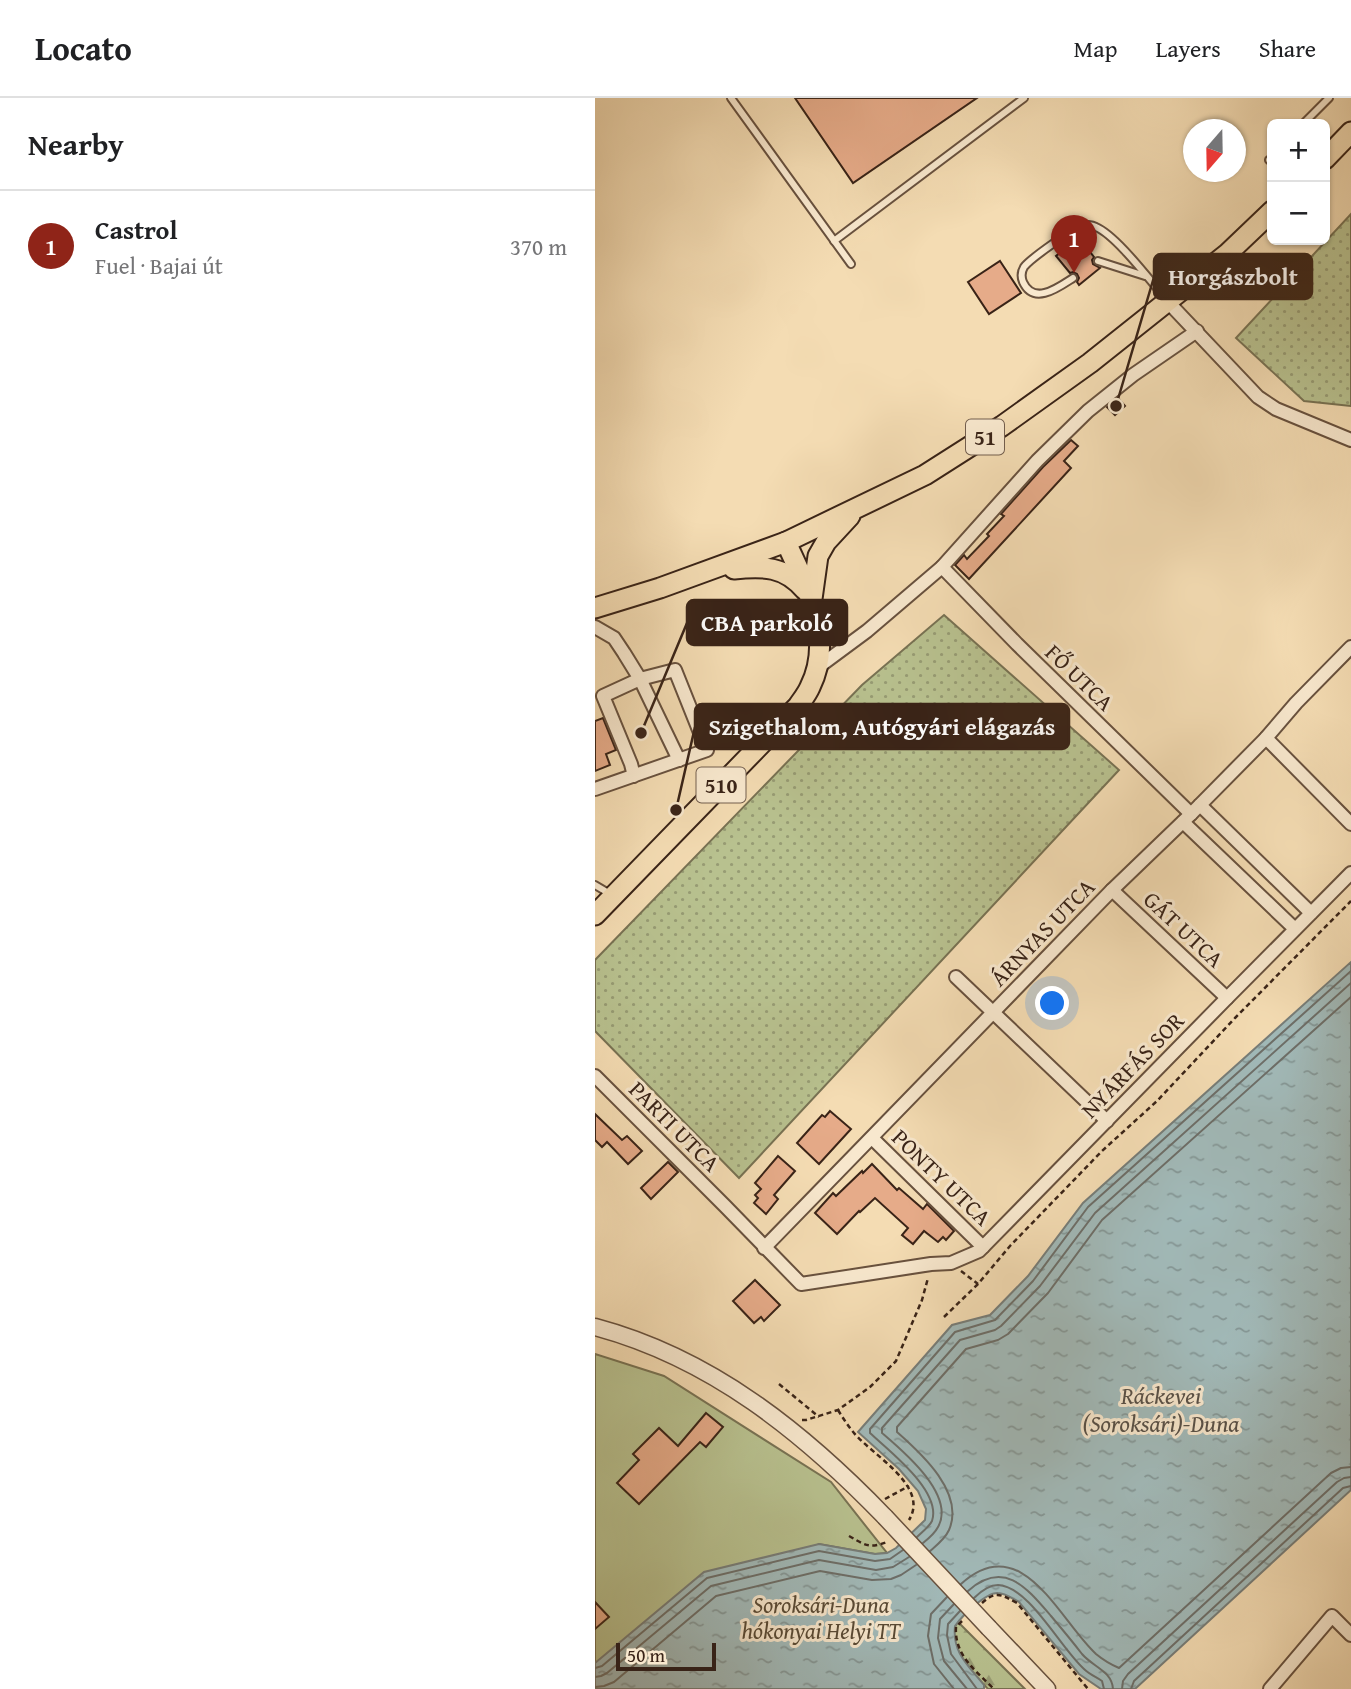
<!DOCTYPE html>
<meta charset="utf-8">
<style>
:root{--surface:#fff;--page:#f2f2f2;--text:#202124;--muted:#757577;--line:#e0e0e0;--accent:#8f2418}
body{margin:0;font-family:"Gentium Book Plus",serif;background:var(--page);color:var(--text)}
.controls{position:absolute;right:21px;top:21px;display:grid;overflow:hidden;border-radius:10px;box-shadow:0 2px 5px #0004}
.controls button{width:63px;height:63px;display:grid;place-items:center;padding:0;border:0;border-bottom:2px solid var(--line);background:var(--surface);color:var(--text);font:35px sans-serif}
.compass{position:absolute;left:588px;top:21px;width:63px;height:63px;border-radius:50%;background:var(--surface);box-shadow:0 2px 5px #0004;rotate:200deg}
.scale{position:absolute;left:21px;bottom:18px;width:100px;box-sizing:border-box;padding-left:7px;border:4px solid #392317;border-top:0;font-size:19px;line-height:24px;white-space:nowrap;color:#392317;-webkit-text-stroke:5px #f8e8ce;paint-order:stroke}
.you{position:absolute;left:458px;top:906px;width:24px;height:24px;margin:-18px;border:5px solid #fff;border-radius:50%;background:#1a73e8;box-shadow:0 0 0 10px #1a73e833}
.badge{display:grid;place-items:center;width:46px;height:46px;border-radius:50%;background:var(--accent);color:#fff;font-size:23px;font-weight:700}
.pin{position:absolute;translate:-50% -58px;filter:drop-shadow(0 2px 4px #0008)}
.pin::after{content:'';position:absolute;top:37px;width:24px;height:21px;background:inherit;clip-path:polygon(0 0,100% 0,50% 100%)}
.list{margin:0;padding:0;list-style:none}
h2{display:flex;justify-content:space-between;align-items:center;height:91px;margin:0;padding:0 28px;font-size:30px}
h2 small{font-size:23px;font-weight:400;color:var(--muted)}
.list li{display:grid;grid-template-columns:46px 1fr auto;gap:21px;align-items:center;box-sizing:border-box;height:112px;padding:0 28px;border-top:2px solid var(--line)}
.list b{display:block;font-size:26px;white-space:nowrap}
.list p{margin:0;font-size:23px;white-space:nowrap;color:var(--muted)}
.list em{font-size:23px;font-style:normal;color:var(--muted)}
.map{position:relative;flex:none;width:756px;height:1591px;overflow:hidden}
header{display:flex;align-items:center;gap:42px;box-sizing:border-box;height:98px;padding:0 35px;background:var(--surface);border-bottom:2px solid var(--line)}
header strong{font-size:33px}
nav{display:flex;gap:38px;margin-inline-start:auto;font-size:24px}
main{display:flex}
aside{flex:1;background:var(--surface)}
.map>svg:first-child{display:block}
.grass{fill:url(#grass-dots);stroke:#787253;stroke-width:2}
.forest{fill:url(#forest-firs);stroke:#787253;stroke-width:2}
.pitch{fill:#b8c18f;stroke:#787253;stroke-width:2}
.water{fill:url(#water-ripples);stroke:#777d78;stroke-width:2}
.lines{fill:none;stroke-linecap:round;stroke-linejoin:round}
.shore{stroke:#6d6e68;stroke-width:2}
.building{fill:#e6ab89;stroke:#392317;stroke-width:2}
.service-casing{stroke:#68513e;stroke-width:10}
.minor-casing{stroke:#68513e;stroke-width:16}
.tertiary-casing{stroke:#68513e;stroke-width:19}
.primary-casing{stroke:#392317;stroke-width:23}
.path{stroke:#392317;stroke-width:2.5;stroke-dasharray:5 3.5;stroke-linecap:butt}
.service{stroke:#f8e8ce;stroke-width:6}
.minor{stroke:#f8e8ce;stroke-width:12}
.tertiary{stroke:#f8e8ce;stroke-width:16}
.primary{stroke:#f4dcb3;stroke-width:19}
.tertiary-bridge-casing{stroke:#68513e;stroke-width:19;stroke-linecap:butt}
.tertiary-bridge{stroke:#f8e8ce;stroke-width:16}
.labels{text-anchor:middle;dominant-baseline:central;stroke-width:6;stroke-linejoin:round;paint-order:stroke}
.shield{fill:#f8e8ce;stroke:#725e4e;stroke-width:2}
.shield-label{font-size:21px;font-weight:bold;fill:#392317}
.street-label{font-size:23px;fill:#392317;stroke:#f8e8ce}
.park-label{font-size:23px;font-style:italic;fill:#594a35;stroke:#f8e8ce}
.water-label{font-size:24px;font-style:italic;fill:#585047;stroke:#f8e8ce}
.leader{fill:none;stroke:#392317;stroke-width:2.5}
.callout-dot{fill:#392317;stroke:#f8e8ce;stroke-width:2.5}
.callout{fill:#392317;stroke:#392317;stroke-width:2.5}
.callout-label{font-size:24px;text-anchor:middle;font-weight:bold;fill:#fff}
</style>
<header>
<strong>Locato</strong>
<nav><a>Map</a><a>Layers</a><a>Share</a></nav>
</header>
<main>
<aside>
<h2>Nearby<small></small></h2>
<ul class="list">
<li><span class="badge">1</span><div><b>Castrol</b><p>Fuel · Bajai út</p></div><em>370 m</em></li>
</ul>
</aside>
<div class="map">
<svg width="756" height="1591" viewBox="0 0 756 1591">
<defs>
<pattern id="grass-dots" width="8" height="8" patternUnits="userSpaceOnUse" patternTransform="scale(1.75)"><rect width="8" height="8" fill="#b8c18f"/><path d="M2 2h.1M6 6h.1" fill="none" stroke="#979c74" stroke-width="1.8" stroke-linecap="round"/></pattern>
<pattern id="forest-firs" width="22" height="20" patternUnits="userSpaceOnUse" patternTransform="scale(1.75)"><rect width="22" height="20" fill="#b8c18f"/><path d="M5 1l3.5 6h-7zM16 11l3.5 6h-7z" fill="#979c74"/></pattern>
<pattern id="water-ripples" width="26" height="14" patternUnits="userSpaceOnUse" patternTransform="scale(1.75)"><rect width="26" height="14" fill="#a1b9b8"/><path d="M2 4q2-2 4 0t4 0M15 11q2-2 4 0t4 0" fill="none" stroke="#849695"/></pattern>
</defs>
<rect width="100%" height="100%" fill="#f4dcb3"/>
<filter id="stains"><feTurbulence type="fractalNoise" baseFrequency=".00286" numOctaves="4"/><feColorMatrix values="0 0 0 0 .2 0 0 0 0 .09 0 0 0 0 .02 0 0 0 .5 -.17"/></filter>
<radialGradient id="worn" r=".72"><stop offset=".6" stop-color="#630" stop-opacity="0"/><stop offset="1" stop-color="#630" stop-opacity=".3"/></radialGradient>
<g class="grass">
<polygon points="756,116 756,308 709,303 641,240"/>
<polygon points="349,517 524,672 144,1080 0,933 0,862 267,587"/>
</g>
<path class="forest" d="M363,1524L430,1591H393C380,1577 347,1543 363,1524Z"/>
<polygon class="pitch" points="0,1256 69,1278 236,1384 292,1455 280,1456 224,1446 0,1565"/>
<path class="water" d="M756,864V1392L540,1591H506L484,1576L424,1504C418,1501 410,1495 403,1495C391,1494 367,1518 360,1528C357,1555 374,1568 389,1587V1591H0V1565L109,1474L224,1446L280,1456L292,1455L301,1450L330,1422L331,1411L323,1393L304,1371L263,1334L357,1227L395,1217L433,1178L488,1105Z"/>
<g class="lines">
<g class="shore">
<path d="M322,1439C327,1434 334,1429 337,1423C347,1393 294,1353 275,1335V1331L360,1234L400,1222L438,1183L493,1109L756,873"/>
<path d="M328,1445C333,1441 340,1435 343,1429C361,1397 308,1353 287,1335V1330L365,1242L400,1232L406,1228L445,1188L500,1115L756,885"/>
<path d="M335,1453C342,1447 350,1441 354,1432C370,1395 327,1356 302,1334V1329L371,1251L403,1242L413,1236L453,1195L507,1122L756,899"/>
<path d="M366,1486C427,1430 464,1522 501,1556C507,1561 517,1567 524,1570L736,1375L746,1370L756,1369"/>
<path d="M373,1493C409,1461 432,1490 456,1518C467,1531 477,1543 487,1556C498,1569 517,1573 518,1591"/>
<polyline points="352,1499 336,1516 333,1538 339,1566 359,1591"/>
<path d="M379,1500C385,1494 393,1487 403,1487C434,1488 466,1551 489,1571C494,1576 501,1579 507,1583L509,1591"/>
<polyline points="359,1506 345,1521 343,1540 349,1563 372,1591"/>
<polyline points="365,1513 353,1526 352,1537 356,1556 382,1591"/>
<polyline points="0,1570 7,1568 112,1480 224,1453 280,1463 295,1461 308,1452"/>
<polyline points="0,1579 6,1578 12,1575 116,1488 224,1462 281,1472 298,1469 314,1459"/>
<polyline points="0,1589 9,1588 19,1584 121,1498 225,1473 277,1482 296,1481 306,1477 321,1467"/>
<polyline points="527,1591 528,1583 533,1576 742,1384 749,1380 756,1379"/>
<polyline points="536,1591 539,1583 748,1390 756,1388"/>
</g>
</g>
<g class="building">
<polygon points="200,0 382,0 258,85"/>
<polygon points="484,140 499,159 497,162 498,166 505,170 484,187 482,184 484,180 482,176 478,174 475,175 461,158"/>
<polygon points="405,163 426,195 394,216 373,184"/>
<polygon points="523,300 530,308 520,317 512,309"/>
<polygon points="476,342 483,348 469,363 476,370 374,481 360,467 369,457 372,461 394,438 392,436 409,418 406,416 448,369"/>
<polygon points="8,620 21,652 11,656 15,667 0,673 0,623"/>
<polygon points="235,1013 256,1031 224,1066 202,1045 227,1017 230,1019"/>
<polygon points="0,1016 27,1042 32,1038 47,1053 33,1066 12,1044 7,1049 0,1042"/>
<polygon points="183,1058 200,1073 179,1097 183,1101 171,1116 159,1105 163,1100 160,1097 166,1091 160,1085"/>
<polygon points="73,1064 83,1074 56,1101 46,1090"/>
<polygon points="277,1066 302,1092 304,1090 328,1111 332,1106 359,1133 351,1142 348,1139 343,1144 329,1133 318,1146 307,1137 313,1130 280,1100 265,1114 264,1113 242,1136 220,1115 238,1095 241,1098 267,1073 268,1075"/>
<polygon points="160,1182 185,1207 169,1223 166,1219 159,1225 138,1203"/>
<polygon points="111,1315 128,1329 111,1349 105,1344 44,1406 22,1385 44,1362 38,1356 64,1330 83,1348"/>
<polygon points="0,1504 14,1519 0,1531"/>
</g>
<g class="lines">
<g class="service-casing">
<g id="service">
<polyline points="136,0 256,166"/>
<polyline points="708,26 734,0"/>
<polyline points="674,62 677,60"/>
<polyline points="239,143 429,0"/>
<polyline points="503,163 550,178"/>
<path d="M478,180C464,189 439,208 428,184C426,179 426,174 429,169C436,160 475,133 486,128C490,126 497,127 501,129C522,138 556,184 572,202"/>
<polyline points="0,787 17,797"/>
</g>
</g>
<g class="minor-casing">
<g id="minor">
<polyline points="573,204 663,299 681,311 756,342"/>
<polyline points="347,469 422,546 596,716"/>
<polyline points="0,529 19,540 29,555 45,581 84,662"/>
<polyline points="222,570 272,533 347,469 442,363 493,313 538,277 602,233"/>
<polyline points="671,640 756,726"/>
<polyline points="0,691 112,652 80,572 45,581 8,598 36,666 39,678"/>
<polyline points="605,707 716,815"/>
<polyline points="588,724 700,831"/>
<polyline points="517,792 632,900"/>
<polyline points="361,879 512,1023"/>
<polyline points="0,978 130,1108 206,1186 336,1166 356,1165 384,1153 632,900 756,775"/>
<polyline points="277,1040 388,1149"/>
<polyline points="169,1150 517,792 596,716 671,640 701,605 756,549"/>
<polyline points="675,1591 737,1518 756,1537"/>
</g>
</g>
<g class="tertiary-casing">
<g id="tertiary">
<path d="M0,1229C116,1260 208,1334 290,1419"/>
<polyline points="394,1530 452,1591"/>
</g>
</g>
<g class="primary-casing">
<g id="primary">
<polyline points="730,61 756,34"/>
<path d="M139,471C168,468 190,468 210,492"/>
<polyline points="217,501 223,458 231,444 255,418"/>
<polyline points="0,510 65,490 191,444 330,377 407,328 495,265 632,156 677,113"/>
<path d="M0,817L203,608C207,602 212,596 215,589C240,539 211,489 191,444"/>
</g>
</g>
<g class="path">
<polyline points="366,1173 383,1186"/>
<polyline points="349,1219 383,1186 415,1148 507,1053 562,1003 640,920 756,803"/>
<polyline points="184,1286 224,1319"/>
<path d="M243,1312C248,1320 253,1328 259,1335C277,1357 335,1388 314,1422"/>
<polyline points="207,1322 211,1322 243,1312 275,1289 301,1263 327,1202 333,1180"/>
<polyline points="290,1401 314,1388"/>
<path d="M254,1438C270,1447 274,1451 292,1444"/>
<path d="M387,1505C401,1492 407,1497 422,1505L493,1591"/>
<path d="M367,1523L361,1529C359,1557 381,1573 399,1591"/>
</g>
<use href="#service" class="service"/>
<use href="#minor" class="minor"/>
<use href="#tertiary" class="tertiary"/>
<use href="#primary" class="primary"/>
<g class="tertiary-bridge-casing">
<polyline id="tertiary-bridge" points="290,1419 394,1530"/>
</g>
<use href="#tertiary-bridge" class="tertiary-bridge"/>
</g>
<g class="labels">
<g class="shield">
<rect x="371" y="321.5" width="38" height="35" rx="5"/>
<rect x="101.5" y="669.5" width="49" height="35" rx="5"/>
</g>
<g class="shield-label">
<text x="390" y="339">51</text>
<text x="126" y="687">510</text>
</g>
<g class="street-label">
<text transform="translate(485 579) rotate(44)">FŐ UTCA</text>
<text transform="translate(589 831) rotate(43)">GÁT UTCA</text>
<text transform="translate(447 834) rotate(-46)">ÁRNYAS UTCA</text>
<text transform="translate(537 967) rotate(-46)">NYÁRFÁS SOR</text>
<text transform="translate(80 1028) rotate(45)">PARTI UTCA</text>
<text transform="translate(347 1079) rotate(44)">PONTY UTCA</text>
</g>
<g class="park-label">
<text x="226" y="1506">Soroksári-Duna<tspan x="226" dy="26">hókonyai Helyi TT</tspan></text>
</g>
<g class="water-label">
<text x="566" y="1297">Ráckevei<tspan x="566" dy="28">(Soroksári)-Duna</tspan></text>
</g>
</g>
<path class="leader" d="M521 308L559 179M46 635L92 525M81 712L100 629"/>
<g class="callout-dot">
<circle cx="521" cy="308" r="7"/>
<circle cx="46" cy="635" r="7"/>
<circle cx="81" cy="712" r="7"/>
</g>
<g class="callout">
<rect x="559" y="156" width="158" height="45" rx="7"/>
<rect x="92" y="502" width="160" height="45" rx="7"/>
<rect x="100" y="606" width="374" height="45" rx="7"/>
</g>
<g class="callout-label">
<text x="638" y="187">Horgászbolt</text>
<text x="172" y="533">CBA parkoló</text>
<text x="287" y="637">Szigethalom, Autógyári elágazás</text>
</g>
<rect width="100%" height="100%" filter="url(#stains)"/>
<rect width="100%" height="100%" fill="url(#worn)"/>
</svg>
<div class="controls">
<button>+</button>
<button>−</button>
</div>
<svg class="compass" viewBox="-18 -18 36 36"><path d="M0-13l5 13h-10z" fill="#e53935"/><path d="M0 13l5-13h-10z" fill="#757577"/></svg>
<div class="scale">50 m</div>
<div class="you"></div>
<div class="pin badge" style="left:479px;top:175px">1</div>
</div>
</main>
